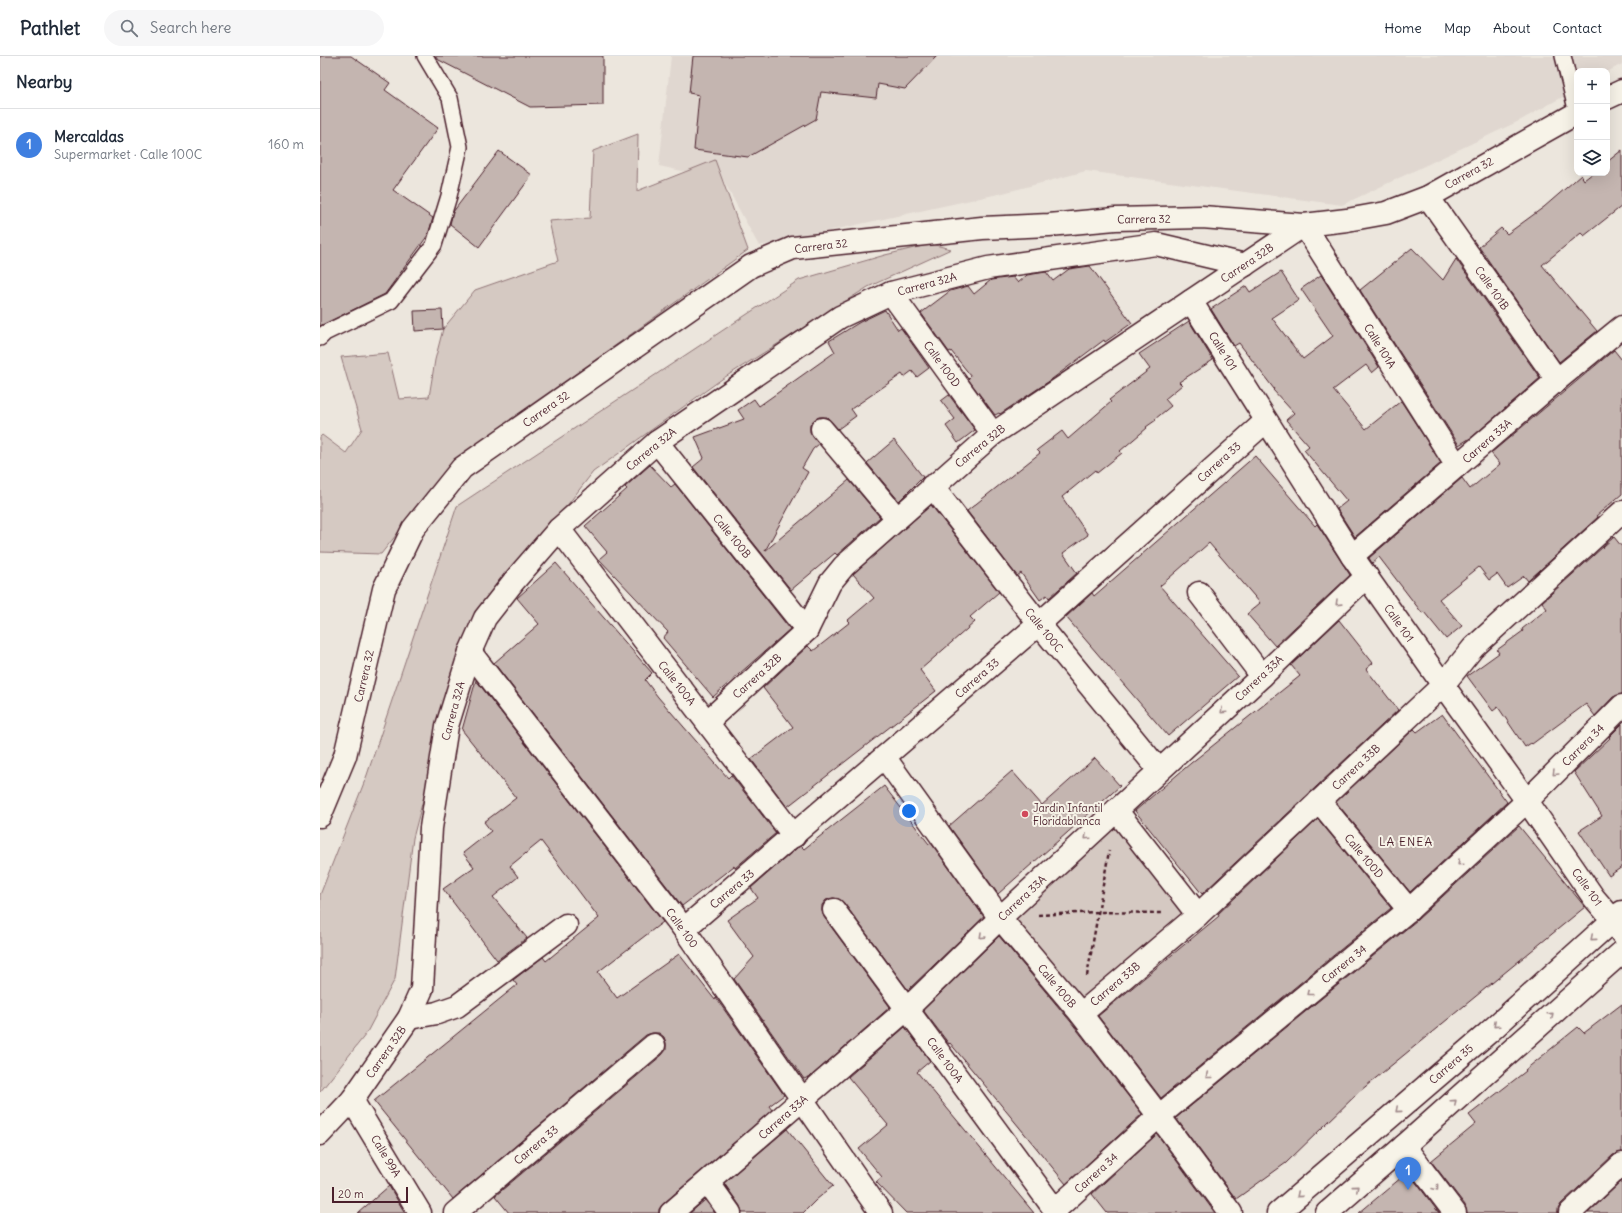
<!DOCTYPE html>
<meta charset="utf-8">
<style>
:root{--surface:#fff;--page:#f6f6f7;--text:#1f2937;--muted:#747a83;--line:#e0e1e3;--accent:#d1495b}
body{margin:0;font-family:Delius,sans-serif;background:var(--page);color:var(--text)}
.controls{position:absolute;right:12px;top:12px;display:grid;overflow:hidden;border-radius:8px;box-shadow:0 4px 16px #0002}
.controls button{width:36px;height:36px;display:grid;place-items:center;padding:0;border:0;border-bottom:1px solid var(--line);background:var(--surface);color:var(--text);font:20px sans-serif}
.scale{position:absolute;left:12px;bottom:10px;width:76px;box-sizing:border-box;padding-left:4px;border:2px solid #4a1f2b;border-top:0;font-size:11px;line-height:14px;white-space:nowrap;color:#4a1f2b;-webkit-text-stroke:3px #f7f3e8;paint-order:stroke}
.you{position:absolute;left:589px;top:755px;width:14px;height:14px;margin:-10px;border:3px solid #fff;border-radius:50%;background:#1a73e8;box-shadow:0 0 0 6px #1a73e833}
.badge{display:grid;place-items:center;width:26px;height:26px;border-radius:50%;background:var(--accent);color:#fff;font-size:13px;font-weight:700}
.pin{position:absolute;translate:-50% -33px;filter:drop-shadow(0 1px 2px #0008)}
.pin::after{content:'';position:absolute;top:21px;width:14px;height:12px;background:inherit;clip-path:polygon(0 0,100% 0,50% 100%)}
.list{margin:0;padding:0;list-style:none}
h2{display:flex;justify-content:space-between;align-items:center;height:52px;margin:0;padding:0 16px;font-size:17px}
h2 small{font-size:13px;font-weight:400;color:var(--muted)}
.list li{display:grid;grid-template-columns:26px 1fr auto;gap:12px;align-items:center;box-sizing:border-box;height:72px;padding:0 16px;border-top:1px solid var(--line)}
.list b{display:block;font-size:15px;white-space:nowrap}
.list p{margin:0;font-size:13px;white-space:nowrap;color:var(--muted)}
.list em{font-size:13px;font-style:normal;color:var(--muted)}
.icon{flex:none;width:22px;height:22px;fill:none;stroke:currentColor;stroke-width:2;stroke-linecap:round;stroke-linejoin:round}
.map{position:relative;flex:none;width:1302px;height:1157px;overflow:hidden}
header{display:flex;align-items:center;gap:24px;box-sizing:border-box;height:56px;padding:0 20px;background:var(--surface);border-bottom:1px solid var(--line)}
header strong{font-size:19px}
nav{display:flex;gap:22px;margin-inline-start:auto;font-size:14px}
.search{width:280px;height:36px;background:var(--page);display:flex;align-items:center;gap:10px;box-sizing:border-box;padding:0 14px;border-radius:22px;color:var(--muted);font-size:15px}
main{display:flex}
aside{flex:1;background:var(--surface)}
.map>svg:first-child{display:block}
.built{fill:#e0d7d0}
.green{fill:#d5c9c2;stroke:#907476}
.building{fill:#c4b5b0;stroke:#4a1f2b}
.lines{fill:none;stroke-linecap:round;stroke-linejoin:round}
.lane-casing{stroke:#4a1f2b;stroke-width:18}
.street-casing{stroke:#4a1f2b;stroke-width:25}
.secondary-casing{stroke:#4a1f2b;stroke-width:25}
.path{stroke:#4a1f2b;stroke-width:2.5;stroke-dasharray:4 3;stroke-linecap:butt}
.lane{stroke:#f7f3e8;stroke-width:15}
.street{stroke:#f7f3e8;stroke-width:22}
.secondary{stroke:#f7f3e8;stroke-width:22}
.oneway{stroke:#a0898a}
.poi-dot{fill:#d1495b;stroke:#f7f3e8;stroke-width:1.5}
.labels{text-anchor:middle;dominant-baseline:central;stroke-width:4;stroke-linejoin:round;paint-order:stroke}
.street-label{font-size:11px;fill:#4a1f2b;stroke:#f7f3e8}
.poi-label{font-size:11px;fill:#4a1f2b;stroke:#f7f3e8;text-anchor:start}
.neighbourhood-label{font-size:12px;letter-spacing:1px;fill:#4a1f2b;stroke:#f7f3e8}
</style>
<header>
<strong>Pathlet</strong>
<div class="search"><svg class="icon" aria-label="search" viewBox="0 0 24 24"><circle cx="10" cy="10" r="6"/><path d="M15 15l6 6"/></svg>Search here</div>
<nav><a>Home</a><a>Map</a><a>About</a><a>Contact</a></nav>
</header>
<main>
<aside>
<h2>Nearby<small></small></h2>
<ul class="list">
<li><span class="badge" style="background:#3f7fe0">1</span><div><b>Mercaldas</b><p>Supermarket · Calle 100C</p></div><em>160 m</em></li>
</ul>
</aside>
<div class="map">
<svg width="1302" height="1157" viewBox="0 0 1302 1157">
<rect width="100%" height="100%" fill="#ece6dd"/>
<filter id="ink" filterUnits="userSpaceOnUse"><feTurbulence type="fractalNoise" baseFrequency=".025" numOctaves="2"/><feDisplacementMap in="SourceGraphic" scale="8" xChannelSelector="R" yChannelSelector="G"/><feConvolveMatrix kernelMatrix="1 2 1 2 8 2 1 2 1" color-interpolation-filters="sRGB"/></filter>
<g filter="url(#ink)">
<polygon class="built" points="351,0 1302,0 1302,8 1287,16 1257,15 1257,33 1199,65 1022,149 766,115 683,137 439,190 403,124 339,110"/>
<g class="green">
<polygon points="318,78 317,135 395,104 428,194 135,405 61,498 0,496 0,381 2,379 26,397 42,373 21,301 68,297 79,343 109,341 115,304 123,273 155,234 238,205 229,165 270,162 273,95"/>
<polygon points="611,188 631,193 548,231 402,323 273,416 146,580 93,782 75,923 46,978 0,1036 0,839 47,719 137,450 479,224 565,199"/>
<polygon points="796,754 878,859 761,958 680,862"/>
</g>
<g class="building">
<polygon points="0,0 31,0 70,27 65,34 118,72 73,134 113,162 108,179 65,238 0,270"/>
<polygon points="115,0 283,0 283,49 210,51 117,3"/>
<polygon points="373,0 617,0 585,33 558,28 556,42 501,36 496,63 428,101 374,94 379,39 369,37"/>
<polygon points="1302,94 1302,150 1264,180 1261,177 1222,209 1277,275 1239,306 1159,191 1181,172 1187,178 1224,151 1261,119 1264,124 1273,117 1287,117 1287,106"/>
<polygon points="179,95 212,119 159,191 130,168 133,156"/>
<polygon points="1092,192 1123,224 1136,203 1220,322 1152,381 1139,389 1040,234"/>
<polygon points="770,210 812,267 785,286 784,284 728,326 680,358 679,357 675,359 648,323 651,320 631,295 629,296 601,257 630,235 648,230 654,238 671,224 693,221 698,227 707,219 726,216 733,225 749,213"/>
<polygon points="961,216 979,244 952,262 983,303 1013,280 981,233 1001,219 1059,311 1052,317 1046,309 1013,334 1046,373 1081,345 1121,407 1035,481 1017,453 1027,445 984,394 989,390 966,364 974,357 953,334 954,333 919,287 914,290 891,253 926,230 930,236"/>
<polygon points="122,254 123,273 95,275 94,255"/>
<polygon points="565,254 578,274 581,272 609,312 597,321 592,315 584,321 582,318 531,353 536,360 518,373 507,361 499,361 494,364 490,369 490,376 499,388 493,393 482,412 488,416 445,495 529,424 560,461 517,499 515,497 471,534 373,411 384,402 375,381 424,363 418,354 434,343 439,350 515,296 509,285 540,266"/>
<polygon points="869,265 893,304 859,326 862,329 845,343 851,350 835,363 836,364 826,371 827,372 800,395 802,397 777,417 775,414 742,441 768,479 743,497 757,517 729,542 727,539 720,544 701,517 697,520 647,455 720,397 717,394 742,375 748,383 791,346 789,344 830,313 819,298"/>
<polygon points="1294,294 1302,304 1302,438 1276,460 1278,461 1208,525 1204,520 1187,532 1177,518 1169,524 1159,511 1119,543 1142,570 1126,583 1104,556 1102,557 1059,501 1052,507 1049,502 1142,422 1150,433 1180,408 1171,397"/>
<polygon points="629,339 655,374 638,387 626,370 635,363 621,345"/>
<polygon points="574,384 603,421 579,445 547,407"/>
<polygon points="935,400 995,470 997,468 1030,519 955,590 927,558 940,547 889,487 840,530 918,620 848,680 746,561 772,537 774,540"/>
<polygon points="330,409 351,431 355,428 470,573 393,641 343,582 348,576 279,503 287,496 265,470 307,433 305,431"/>
<polygon points="611,449 679,536 650,561 655,566 600,614 616,635 467,751 431,703 473,671 443,632 488,590 493,595 530,566 528,564 554,542 533,518"/>
<polygon points="1294,481 1302,491 1302,638 1293,641 1275,660 1266,648 1212,688 1211,687 1205,691 1178,651 1173,655 1147,620 1179,597 1177,594 1203,575 1202,573 1227,553 1222,546"/>
<polygon points="236,507 332,617 325,624 338,641 408,722 411,719 456,777 415,812 414,810 362,850 174,607 219,568 197,542"/>
<polygon points="1019,564 1053,607 1046,613 1078,654 882,838 815,755 871,707 980,620 971,609"/>
<polygon points="156,624 343,866 278,916 297,942 359,898 395,944 396,942 464,1039 449,1050 452,1054 343,1148 339,1153 339,1157 189,1157 175,1140 342,999 346,994 346,987 344,981 339,977 332,977 326,979 133,1143 54,1045 197,929 193,924 223,901 226,905 279,862 221,785 190,810 198,821 173,841 207,882 177,904 123,833 154,811 143,797 171,775 164,766 196,742 142,674"/>
<polygon points="1122,658 1187,746 1090,836 1016,746 1094,673 1097,676"/>
<polygon points="1302,668 1302,811 1289,820 1259,775 1282,760 1254,716 1290,682 1289,681"/>
<polygon points="775,702 800,730 678,838 629,770 692,715 722,749"/>
<polygon points="564,730 609,788 611,787 664,861 588,934 524,847 519,843 513,842 506,844 502,849 502,855 504,861 570,951 491,1020 484,1023 414,923 434,901 407,864 438,842 431,832 478,791 481,790 484,793"/>
<polygon points="998,763 1071,852 841,1042 778,960 899,860 898,858"/>
<polygon points="1199,770 1265,851 1040,1035 966,1107 916,1143 856,1062 1097,864"/>
<polygon points="679,880 751,966 822,1058 746,1128 630,987 629,988 603,954"/>
<polygon points="1302,948 1302,1096 1293,1099 1241,1148 1238,1153 1238,1157 1147,1157 1145,1149 1111,1105 1156,1068 1149,1059 1206,1015 1205,1014 1258,971 1264,977"/>
<polygon points="585,971 610,1005 597,1016 714,1157 586,1157 556,1126 562,1121 539,1093 568,1069 528,1021"/>
<polygon points="467,1073 513,1130 496,1144 483,1157 422,1157 420,1150 404,1127"/>
<polygon points="837,1078 895,1157 787,1157 772,1138"/>
<polygon points="1088,1116 1119,1157 1039,1157"/>
<polygon points="1302,1125 1302,1157 1268,1157"/>
<polygon points="69,1130 85,1157 38,1157"/>
<polygon points="385,1144 395,1157 370,1157"/>
</g>
<g class="lines">
<g class="lane-casing">
<g id="lane">
<polyline points="1243,0 1257,57"/>
<polyline points="0,282 5,277 71,245 114,189 129,140 140,91 130,42 105,0"/>
</g>
</g>
<g class="street-casing">
<g id="street">
<polyline points="1108,141 1237,324"/>
<polyline points="571,237 673,378"/>
<polyline points="871,245 1032,500 1123,629 1207,745 1274,842 1293,864 1302,878"/>
<polyline points="502,373 577,462"/>
<polyline points="337,386 487,574"/>
<polyline points="612,430 719,568 839,714"/>
<polyline points="239,473 474,780"/>
<polyline points="1032,500 1237,324 1302,271"/>
<polyline points="879,537 942,620"/>
<polyline points="150,596 364,873 561,1157"/>
<polyline points="387,666 487,574 510,527 524,510 673,378 984,169 1137,410"/>
<polyline points="565,702 680,862 761,958 839,1060 911,1157"/>
<polyline points="999,745 1089,854"/>
<polyline points="796,754 878,859"/>
<polyline points="514,854 735,1154 839,1060 1089,854 1207,745 1302,650"/>
<polyline points="364,873 719,568 946,365"/>
<polyline points="761,958 878,859 1123,629 1153,592 1302,456"/>
<polyline points="89,962 117,957 137,950 246,869"/>
<polyline points="32,1044 100,1157"/>
<polyline points="0,1078 32,1044 89,962 102,933 111,772 127,670 150,596 165,562 194,525 239,473 337,386 520,261 571,237 668,212 836,188 925,209"/>
<polyline points="1084,1090 1135,1157"/>
<polyline points="388,1126 410,1157"/>
<polyline points="135,1157 334,989"/>
<polyline points="351,1157 587,953 680,862 942,620 1047,520"/>
<polyline points="1250,1157 1302,1108"/>
</g>
</g>
<g class="secondary-casing">
<g id="secondary">
<polyline points="1287,42 1302,35"/>
<polyline points="0,760 25,700 64,533 93,473 142,412 431,210 473,192 662,172 729,169 795,163 882,161 984,169 1027,164 1066,157 1108,141 1257,57"/>
<polyline points="958,1157 1168,977 1302,856"/>
<polyline points="1007,1157 1084,1090 1302,896"/>
</g>
</g>
<g class="path">
<polyline points="718,859 778,856 841,857"/>
<polyline points="767,920 789,795"/>
</g>
<use href="#lane" class="lane"/>
<use href="#street" class="street"/>
<use href="#secondary" class="secondary"/>
</g>
<defs><path id="oneway-chevron" d="M-2-3.5L2.5 0L-2 3.5" fill="none" stroke-width="1.6" stroke-linecap="round" stroke-linejoin="round"/></defs>
<g class="oneway">
<use href="#oneway-chevron" transform="translate(1018 547) rotate(136)"/>
<use href="#oneway-chevron" transform="translate(903 655) rotate(137)"/>
<use href="#oneway-chevron" transform="translate(1235 717) rotate(135)"/>
<use href="#oneway-chevron" transform="translate(767 781) rotate(137)"/>
<use href="#oneway-chevron" transform="translate(1140 807) rotate(137)"/>
<use href="#oneway-chevron" transform="translate(662 880) rotate(136)"/>
<use href="#oneway-chevron" transform="translate(1273 882) rotate(139)"/>
<use href="#oneway-chevron" transform="translate(989 937) rotate(141)"/>
<use href="#oneway-chevron" transform="translate(1231 959) rotate(-42)"/>
<use href="#oneway-chevron" transform="translate(1176 969) rotate(138)"/>
<use href="#oneway-chevron" transform="translate(888 1020) rotate(141)"/>
<use href="#oneway-chevron" transform="translate(1134 1046) rotate(-42)"/>
<use href="#oneway-chevron" transform="translate(1078 1054) rotate(139)"/>
<use href="#oneway-chevron" transform="translate(1036 1132) rotate(-41)"/>
<use href="#oneway-chevron" transform="translate(1116 1132) rotate(53)"/>
<use href="#oneway-chevron" transform="translate(979 1139) rotate(139)"/>
</g>
</g>
<circle class="poi-dot" cx="705" cy="758" r="4"/>
<g class="labels">
<g class="street-label">
<text transform="translate(1149 117) rotate(-29)">Carrera 32</text>
<text transform="translate(824 163) rotate(-1)">Carrera 32</text>
<text transform="translate(501 190) rotate(-7)">Carrera 32</text>
<text transform="translate(927 207) rotate(-34)">Carrera 32B</text>
<text transform="translate(607 228) rotate(-15)">Carrera 32A</text>
<text transform="translate(1172 232) rotate(55)">Calle 101B</text>
<text transform="translate(1060 290) rotate(58)">Calle 101A</text>
<text transform="translate(903 295) rotate(58)">Calle 101</text>
<text transform="translate(622 308) rotate(54)">Calle 100D</text>
<text transform="translate(226 353) rotate(-35)">Carrera 32</text>
<text transform="translate(1167 385) rotate(-41)">Carrera 33A</text>
<text transform="translate(660 390) rotate(-39)">Carrera 32B</text>
<text transform="translate(331 393) rotate(-39)">Carrera 32A</text>
<text transform="translate(899 406) rotate(-42)">Carrera 33</text>
<text transform="translate(412 480) rotate(51)">Calle 100B</text>
<text transform="translate(1079 567) rotate(55)">Calle 101</text>
<text transform="translate(724 574) rotate(51)">Calle 100C</text>
<text transform="translate(44 620) rotate(-77)">Carrera 32</text>
<text transform="translate(437 620) rotate(-42)">Carrera 32B</text>
<text transform="translate(657 622) rotate(-41)">Carrera 33</text>
<text transform="translate(939 622) rotate(-43)">Carrera 33A</text>
<text transform="translate(357 627) rotate(52)">Calle 100A</text>
<text transform="translate(133 655) rotate(-75)">Carrera 32A</text>
<text transform="translate(1263 689) rotate(-45)">Carrera 34</text>
<text transform="translate(1036 711) rotate(-43)">Carrera 33B</text>
<text transform="translate(1044 800) rotate(50)">Calle 100D</text>
<text transform="translate(1267 831) rotate(54)">Calle 101</text>
<text transform="translate(412 833) rotate(-40)">Carrera 33</text>
<text transform="translate(702 842) rotate(-43)">Carrera 33A</text>
<text transform="translate(362 872) rotate(54)">Calle 100</text>
<text transform="translate(1024 908) rotate(-39)">Carrera 34</text>
<text transform="translate(795 928) rotate(-40)">Carrera 33B</text>
<text transform="translate(737 930) rotate(50)">Calle 100B</text>
<text transform="translate(66 996) rotate(-55)">Carrera 32B</text>
<text transform="translate(625 1004) rotate(54)">Calle 100A</text>
<text transform="translate(1131 1008) rotate(-41)">Carrera 35</text>
<text transform="translate(463 1061) rotate(-41)">Carrera 33A</text>
<text transform="translate(216 1089) rotate(-40)">Carrera 33</text>
<text transform="translate(66 1100) rotate(59)">Calle 99A</text>
<text transform="translate(776 1117) rotate(-42)">Carrera 34</text>
</g>
<g class="poi-label">
<text x="713" y="752">Jardin Infantil<tspan x="713" dy="13">Floridablanca</tspan></text>
</g>
<g class="neighbourhood-label">
<text x="1086" y="785">LA ENEA</text>
</g>
</g>
</svg>
<div class="controls">
<button>+</button>
<button>−</button>
<button><svg class="icon" aria-label="layers" viewBox="0 0 24 24"><path d="M12 4l9 5-9 5-9-5zM3 14l9 5 9-5"/></svg></button>
</div>
<div class="scale">20 m</div>
<div class="you"></div>
<div class="pin badge" style="left:1088px;top:1134px;background:#3f7fe0">1</div>
</div>
</main>
